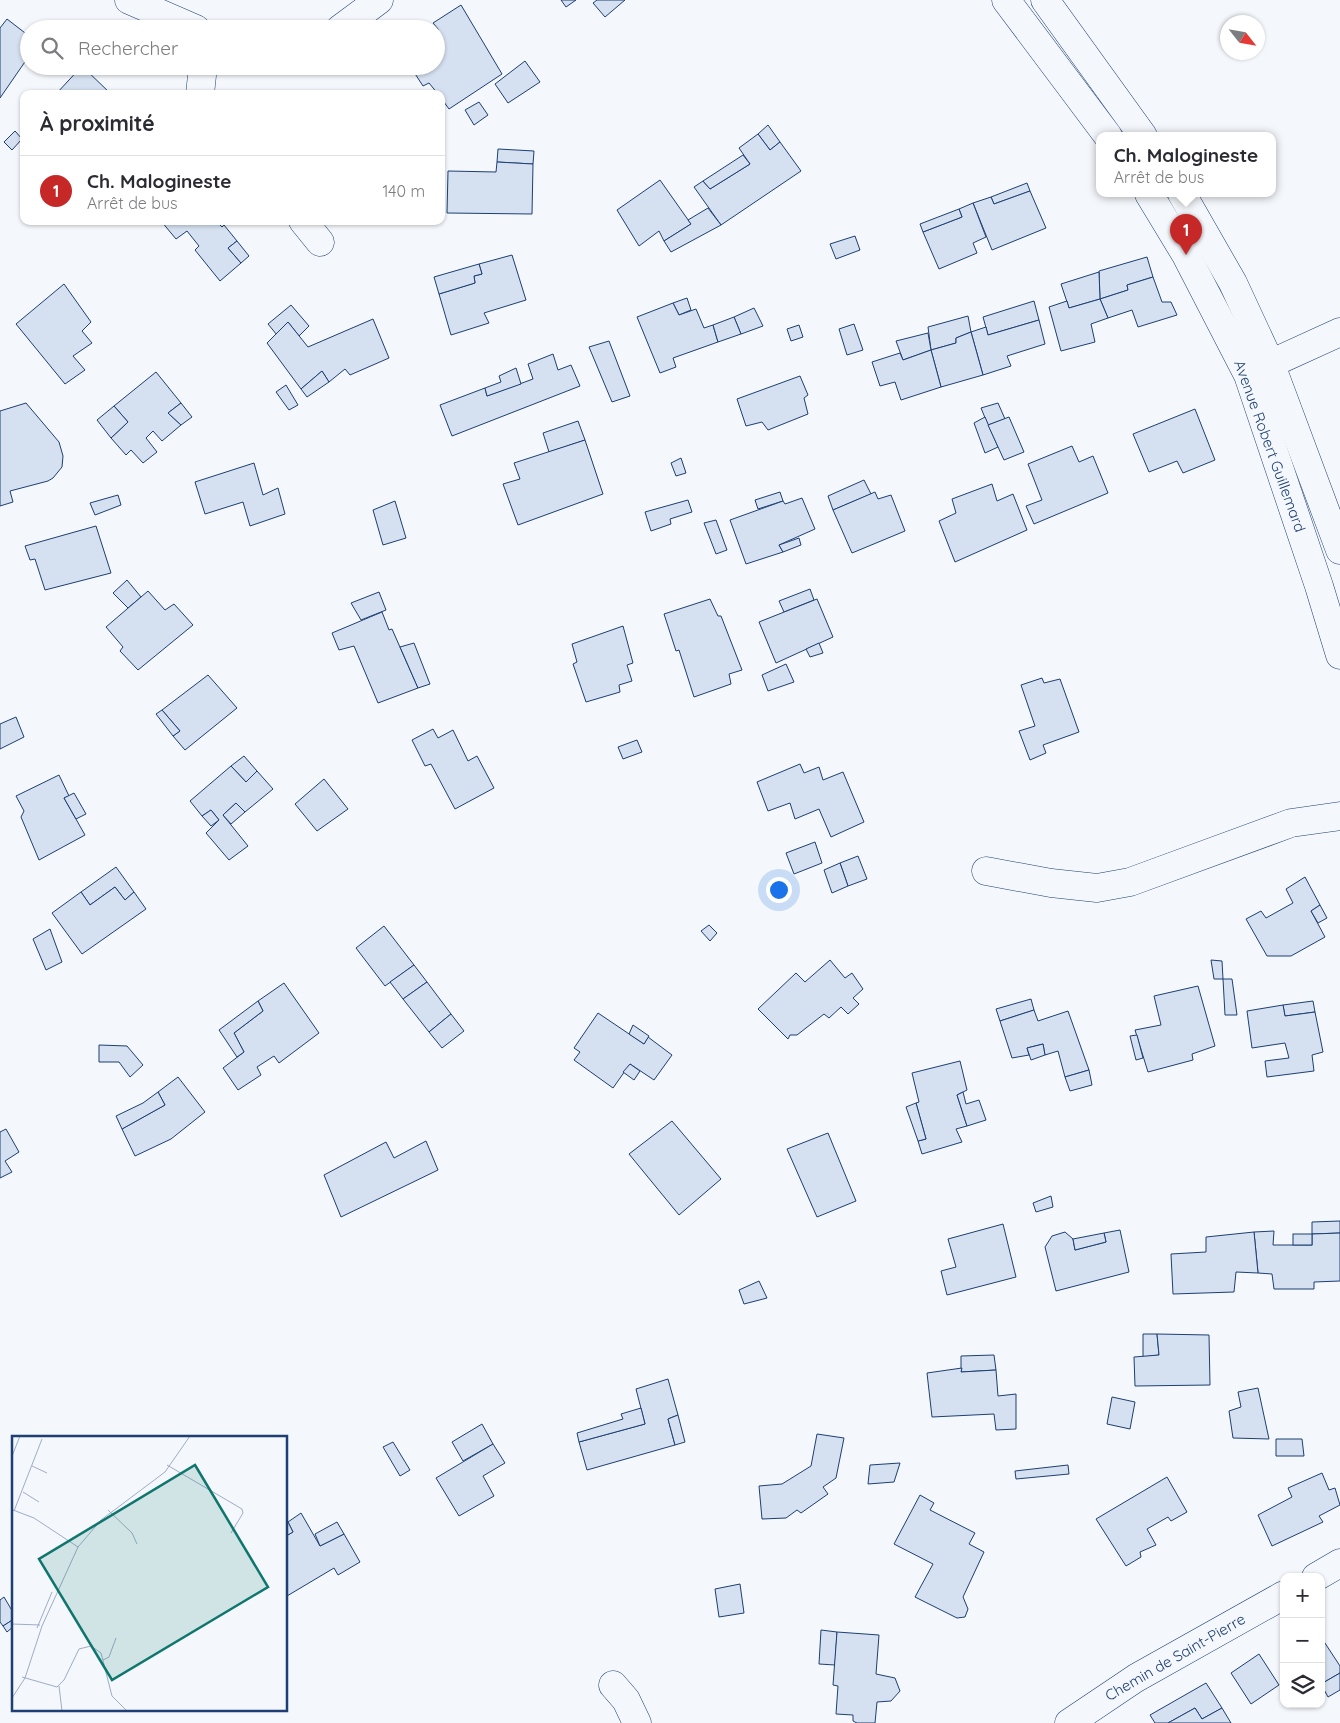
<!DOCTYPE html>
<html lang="fr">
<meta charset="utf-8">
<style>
:root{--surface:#fff;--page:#f2f2f3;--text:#2b2b33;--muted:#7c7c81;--line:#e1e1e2;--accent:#c62828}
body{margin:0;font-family:Quicksand,sans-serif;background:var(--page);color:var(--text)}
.controls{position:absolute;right:15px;bottom:15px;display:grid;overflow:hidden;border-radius:10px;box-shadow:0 1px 4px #0004}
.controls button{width:45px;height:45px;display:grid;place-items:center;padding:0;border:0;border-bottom:1px solid var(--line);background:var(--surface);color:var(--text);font:25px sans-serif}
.compass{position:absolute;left:1220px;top:15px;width:45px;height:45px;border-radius:50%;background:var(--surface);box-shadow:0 1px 4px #0004;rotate:121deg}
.you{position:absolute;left:778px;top:889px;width:18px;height:18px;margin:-12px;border:4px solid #fff;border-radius:50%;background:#1a73e8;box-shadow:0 0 0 8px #1a73e833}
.badge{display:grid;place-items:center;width:32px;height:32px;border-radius:50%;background:var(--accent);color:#fff;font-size:16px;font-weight:700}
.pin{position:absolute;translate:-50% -41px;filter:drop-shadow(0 1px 2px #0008)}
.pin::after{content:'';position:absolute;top:26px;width:18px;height:15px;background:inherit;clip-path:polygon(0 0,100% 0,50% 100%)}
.popup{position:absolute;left:1096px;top:132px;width:180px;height:65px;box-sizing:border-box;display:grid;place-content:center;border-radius:10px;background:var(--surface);filter:drop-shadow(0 1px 4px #0005);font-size:16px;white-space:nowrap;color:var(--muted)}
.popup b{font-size:19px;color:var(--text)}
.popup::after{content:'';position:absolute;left:50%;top:100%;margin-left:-10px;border:10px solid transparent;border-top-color:var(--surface)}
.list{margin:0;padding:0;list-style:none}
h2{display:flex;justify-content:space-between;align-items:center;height:65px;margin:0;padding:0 20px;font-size:21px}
h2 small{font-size:16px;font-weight:400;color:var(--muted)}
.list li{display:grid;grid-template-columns:32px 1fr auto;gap:15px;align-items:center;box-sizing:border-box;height:70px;padding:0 20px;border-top:1px solid var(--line)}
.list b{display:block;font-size:19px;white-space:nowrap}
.list p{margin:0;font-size:16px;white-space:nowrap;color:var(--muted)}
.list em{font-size:16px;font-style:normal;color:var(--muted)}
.icon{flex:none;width:28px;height:28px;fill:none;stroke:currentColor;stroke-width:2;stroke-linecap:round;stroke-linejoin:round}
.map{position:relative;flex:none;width:1340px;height:1723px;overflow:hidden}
.search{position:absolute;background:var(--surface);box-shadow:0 1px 4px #0004;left:20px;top:20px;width:425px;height:55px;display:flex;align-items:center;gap:12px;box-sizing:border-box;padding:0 18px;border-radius:28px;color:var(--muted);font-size:19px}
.panel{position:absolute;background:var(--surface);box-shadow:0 1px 4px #0004;left:20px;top:90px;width:425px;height:135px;border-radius:10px}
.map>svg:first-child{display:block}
.building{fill:#d5e0f0;stroke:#1d3f73}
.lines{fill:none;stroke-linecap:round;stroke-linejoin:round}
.minor-casing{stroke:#1d3f73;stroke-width:29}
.major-casing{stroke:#1d3f73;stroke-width:29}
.minor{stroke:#f4f7fb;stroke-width:28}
.major{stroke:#f4f7fb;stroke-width:28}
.labels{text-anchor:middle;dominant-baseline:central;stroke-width:4;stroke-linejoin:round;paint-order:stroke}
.street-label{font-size:15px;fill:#1d3f73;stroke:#f4f7fb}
.inset-road{fill:none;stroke:#9eadc5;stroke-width:1}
.view{fill:#0f766e;fill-opacity:0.15;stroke:#0f766e;stroke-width:2.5}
.inset-edge{fill:none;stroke:#1d3f73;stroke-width:2.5}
</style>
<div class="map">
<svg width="1340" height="1723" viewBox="0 0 1340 1723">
<rect width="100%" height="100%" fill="#f4f7fb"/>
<g class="building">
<polygon points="561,0 576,0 566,7"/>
<polygon points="597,0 625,0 605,17 593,3"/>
<polygon points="461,5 502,74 449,109 441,98 441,94 438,94 429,83 423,86 410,66 436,66 438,29 433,23"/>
<polygon points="7,19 29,36 29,56 0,98 0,28"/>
<polygon points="525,61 540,82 508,103 495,84"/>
<polygon points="82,66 111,94 56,94"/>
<polygon points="479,102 488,115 474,125 465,110"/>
<polygon points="768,125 780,142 770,150 758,134"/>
<polygon points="15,131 22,139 12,150 4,142"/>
<polygon points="758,134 770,150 780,142 801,171 721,225 694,187 703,181 710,189 750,164 739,148"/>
<polygon points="498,149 534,151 533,164 497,162"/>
<polygon points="743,155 750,164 710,189 703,181"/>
<polygon points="497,162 533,164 532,214 447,213 448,171 496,172"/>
<polygon points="660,180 691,224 664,241 659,231 639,246 617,210"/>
<polygon points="1027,183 1030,191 994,204 991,197"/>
<polygon points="1030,191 1046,228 992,250 973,203 991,197 994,204"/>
<polygon points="973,203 986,237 973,243 977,253 939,269 923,232 962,217 959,209"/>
<polygon points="708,208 721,225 671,252 664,241 691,224 688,220"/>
<polygon points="959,209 962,217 923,232 920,224"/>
<polygon points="161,221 216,221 222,227 224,225 237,241 228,248 241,263 220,281 195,250 199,246 187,231 176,239"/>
<polygon points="855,236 860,250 836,259 830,244"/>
<polygon points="237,241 249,256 241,263 228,248"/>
<polygon points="512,255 526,300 484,313 489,323 451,335 439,294 475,283 474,276 482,274 479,264"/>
<polygon points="1147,257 1153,277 1127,285 1128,290 1100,299 1099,271"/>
<polygon points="479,264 482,274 474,276 475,283 439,294 434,277"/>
<polygon points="1099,272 1100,299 1069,308 1061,284"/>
<polygon points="1153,277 1162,302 1171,302 1177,315 1138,327 1132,310 1108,318 1100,299 1128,290 1127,285"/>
<polygon points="64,284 91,322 82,331 92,343 73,356 85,370 65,384 16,324"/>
<polygon points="687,298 691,310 679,315 673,303"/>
<polygon points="1100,299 1108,318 1091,324 1095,342 1061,351 1049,307 1067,301 1069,308"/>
<polygon points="1034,301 1039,320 988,335 983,317"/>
<polygon points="673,303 679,315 696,309 704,328 713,325 718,342 673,358 676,367 660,373 637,317"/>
<polygon points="291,305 309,326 299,336 288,322 277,335 268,324"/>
<polygon points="754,308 763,326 741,334 734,317"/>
<polygon points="968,316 971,332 956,338 956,343 931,350 928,327"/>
<polygon points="734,317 741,334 718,342 713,325"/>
<polygon points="373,319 389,358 350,375 345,369 329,382 322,371 301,389 267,343 288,322 308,347"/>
<polygon points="1039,320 1045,344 1007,356 1011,366 983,375 971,332 986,327 988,335"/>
<polygon points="854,324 863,350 847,355 839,329"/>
<polygon points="799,325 803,337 791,341 787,329"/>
<polygon points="971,332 983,375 941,387 931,350 956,343 956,338"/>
<polygon points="928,333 931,350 903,360 896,341"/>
<polygon points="609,341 630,396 612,402 589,347"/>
<polygon points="931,350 941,387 901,400 895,382 880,386 872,362 900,353 903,360"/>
<polygon points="553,354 558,370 571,365 580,386 452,436 440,405 485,388 487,396 533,379 528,364"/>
<polygon points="516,368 521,384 487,396 485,388 501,382 499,376"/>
<polygon points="322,371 329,382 307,397 301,389"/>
<polygon points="156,372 181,403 168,413 181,425 162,441 153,431 146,438 157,452 143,463 131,450 126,455 111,438 128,422 114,406"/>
<polygon points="800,376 808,395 804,398 808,414 768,430 762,422 746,426 737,399"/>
<polygon points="286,385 298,405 289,410 276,392"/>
<polygon points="26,403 59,442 63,456 62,467 53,478 48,481 10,491 13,502 0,506 0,411"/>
<polygon points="181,403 192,417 181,425 168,413"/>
<polygon points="998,403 1005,419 988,425 981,408"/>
<polygon points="114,406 128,422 111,438 97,420"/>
<polygon points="1195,409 1215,460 1183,473 1177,461 1149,472 1133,434"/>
<polygon points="985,417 998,447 985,453 974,423"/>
<polygon points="1009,417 1024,452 1004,460 988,425"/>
<polygon points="578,421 585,440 549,452 543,433"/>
<polygon points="585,440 603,494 518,525 503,484 520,479 514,463"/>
<polygon points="1072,446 1079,462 1093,456 1108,493 1034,524 1026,506 1042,500 1028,464"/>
<polygon points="681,458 686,473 676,476 671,463"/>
<polygon points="254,463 263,495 278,488 285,514 250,526 243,502 205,514 195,482"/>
<polygon points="864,480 871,494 833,510 828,496"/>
<polygon points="992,484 997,501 1013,494 1027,530 955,562 939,521 956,513 952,499"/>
<polygon points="780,492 783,501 758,509 755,500"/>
<polygon points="875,492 878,499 891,495 905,531 852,553 833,510"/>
<polygon points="118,495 121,505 95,515 90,503"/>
<polygon points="802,498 815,529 779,545 783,552 746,564 730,520 783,501 785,504"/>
<polygon points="688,500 692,512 670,519 671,524 651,531 645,512"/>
<polygon points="395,501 406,538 383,545 373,510"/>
<polygon points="716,520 727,550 716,554 704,523"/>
<polygon points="96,526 111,573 45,590 35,559 30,560 25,546"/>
<polygon points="799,538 801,545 783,552 779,545"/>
<polygon points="127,580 141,597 128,608 113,593"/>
<polygon points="810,589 814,600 784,612 779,601"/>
<polygon points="148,591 165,610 174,604 193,625 138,670 120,651 123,647 106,627"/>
<polygon points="379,592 386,610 361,620 351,603"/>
<polygon points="710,599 718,616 721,616 742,670 729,674 731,684 694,697 679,650 676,651 664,614"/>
<polygon points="817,599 833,637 776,663 759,622"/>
<polygon points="382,612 389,630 392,629 418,688 378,703 354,646 339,650 332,633"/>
<polygon points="623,626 633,663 627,665 632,681 619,685 620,692 586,702 573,664 577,662 572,644"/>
<polygon points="414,643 430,684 418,688 400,647"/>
<polygon points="819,643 823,653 810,657 806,649"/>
<polygon points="786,664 794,682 768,691 762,675"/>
<polygon points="208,675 237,708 185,750 173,736 180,731 162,710"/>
<polygon points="1042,678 1044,683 1060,679 1079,732 1043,745 1046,753 1030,760 1019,731 1035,726 1021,685"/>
<polygon points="162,710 180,731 173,736 156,714"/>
<polygon points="16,717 24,737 0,749 0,724"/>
<polygon points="433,729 438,738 453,730 468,761 477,756 494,788 455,809 431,764 425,766 412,740"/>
<polygon points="637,740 642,752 623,759 618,747"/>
<polygon points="244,756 257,771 246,782 231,766"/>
<polygon points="800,764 804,773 819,767 823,780 843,772 864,822 831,837 819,809 795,819 790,803 768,811 757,782"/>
<polygon points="231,766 246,782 257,771 273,789 245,812 236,803 223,815 248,846 229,860 206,833 219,820 211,810 202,816 190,801"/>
<polygon points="59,775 69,796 64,798 85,835 39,860 21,817 24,811 16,796"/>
<polygon points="324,779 348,809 317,831 295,804"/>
<polygon points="74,793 86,814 76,819 64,798"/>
<polygon points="236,803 245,812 231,824 223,815"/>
<polygon points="211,810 219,820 211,826 202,816"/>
<polygon points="815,842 822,863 794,874 786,853"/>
<polygon points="858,856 867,879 848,886 840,863"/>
<polygon points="840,863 848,886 832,893 824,870"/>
<polygon points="116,867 134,892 125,900 115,887 90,905 81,892"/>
<polygon points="1305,877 1320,905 1311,911 1325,937 1291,956 1267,956 1246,919 1261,911 1266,918 1293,903 1286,889"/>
<polygon points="115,887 125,900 134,892 146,909 82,954 52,913 81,892 90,905"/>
<polygon points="1320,905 1327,918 1318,923 1311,911"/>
<polygon points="709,925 717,933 710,941 701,931"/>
<polygon points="384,926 414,965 385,986 356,948"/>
<polygon points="50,929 62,962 46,970 33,939"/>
<polygon points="830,960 845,978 852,973 863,989 853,998 859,1004 848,1014 841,1007 829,1018 824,1014 797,1035 790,1035 788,1039 758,1009 796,973 805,982"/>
<polygon points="1211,960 1222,961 1223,979 1214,979"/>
<polygon points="414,965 427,982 403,999 390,982"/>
<polygon points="1223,979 1232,979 1237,1015 1225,1015"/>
<polygon points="427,982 451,1014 429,1032 403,999"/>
<polygon points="284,983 319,1033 279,1063 274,1056 257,1067 261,1075 238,1090 223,1068 244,1052 234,1033 263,1011 258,1001"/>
<polygon points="1198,986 1215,1046 1192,1054 1193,1060 1148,1072 1135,1030 1161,1025 1154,996"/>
<polygon points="1031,999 1034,1010 1000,1021 996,1009"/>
<polygon points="258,1001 263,1011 234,1033 244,1052 237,1057 219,1030"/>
<polygon points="1313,1001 1315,1012 1285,1016 1283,1005"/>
<polygon points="1283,1005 1285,1016 1315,1012 1323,1052 1312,1055 1314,1071 1267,1077 1265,1061 1289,1058 1285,1043 1252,1048 1247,1011"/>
<polygon points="1034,1010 1038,1021 1068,1011 1089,1070 1065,1077 1058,1051 1045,1055 1043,1044 1027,1048 1029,1055 1012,1058 1000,1021"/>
<polygon points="598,1013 644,1044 648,1037 672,1055 654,1080 630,1064 613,1088 574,1060 580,1052 574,1048"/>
<polygon points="451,1014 464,1031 442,1048 429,1032"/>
<polygon points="633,1025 649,1036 644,1044 629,1034"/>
<polygon points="1137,1035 1143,1058 1136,1060 1130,1036"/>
<polygon points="1043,1044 1045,1055 1031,1060 1027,1048"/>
<polygon points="99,1045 127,1046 143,1065 130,1077 119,1062 99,1062"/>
<polygon points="960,1061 967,1090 957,1095 967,1126 956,1129 962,1142 922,1154 918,1141 926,1139 916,1103 919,1102 912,1073"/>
<polygon points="630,1064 640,1071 634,1080 623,1072"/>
<polygon points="1089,1070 1092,1085 1070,1091 1065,1077"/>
<polygon points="178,1077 205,1112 171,1139 135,1156 122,1129 165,1105 158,1092"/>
<polygon points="158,1092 165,1105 122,1129 116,1116 143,1103"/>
<polygon points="963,1092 966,1104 979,1100 986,1120 967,1126 957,1095"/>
<polygon points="916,1103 926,1139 918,1141 906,1107"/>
<polygon points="672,1121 721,1179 679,1215 629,1154"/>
<polygon points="6,1129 19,1152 5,1161 12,1172 0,1178 0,1132"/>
<polygon points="828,1133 856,1201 817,1217 787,1149"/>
<polygon points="426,1141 438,1170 341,1217 324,1175 386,1142 394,1158"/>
<polygon points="1051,1196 1053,1207 1036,1212 1033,1203"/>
<polygon points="1340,1221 1340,1233 1312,1234 1312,1222"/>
<polygon points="1003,1224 1016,1277 947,1295 941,1271 956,1267 948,1239"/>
<polygon points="1120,1230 1129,1272 1056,1291 1045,1247 1052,1236 1065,1232 1073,1239 1075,1250 1106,1242 1104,1233"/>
<polygon points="1274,1231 1273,1245 1312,1245 1312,1234 1340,1233 1340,1281 1314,1282 1314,1289 1274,1289 1272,1274 1258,1273 1254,1232"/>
<polygon points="1254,1232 1258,1273 1236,1272 1234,1292 1173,1294 1171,1254 1206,1252 1206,1237"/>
<polygon points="1104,1233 1106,1242 1075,1250 1073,1239"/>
<rect x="1293" y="1234" width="19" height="11"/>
<polygon points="759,1281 767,1298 744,1304 739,1290"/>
<polygon points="1143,1334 1157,1334 1159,1355 1143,1357"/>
<polygon points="1157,1334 1209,1335 1210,1385 1135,1386 1134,1357 1159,1355"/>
<polygon points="994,1355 996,1370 961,1372 961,1356"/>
<polygon points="962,1368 961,1372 996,1370 998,1396 1016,1394 1016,1429 996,1430 994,1414 932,1417 927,1373"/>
<polygon points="668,1379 678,1415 668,1419 675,1445 587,1470 579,1442 645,1424 636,1389"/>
<polygon points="1258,1388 1269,1439 1233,1438 1229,1411 1241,1407 1238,1392"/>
<polygon points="1112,1397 1135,1402 1130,1429 1107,1424"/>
<polygon points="641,1408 645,1424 579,1442 577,1433 623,1419 621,1414"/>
<polygon points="678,1415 685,1442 675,1445 668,1419"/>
<polygon points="482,1424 493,1444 463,1461 452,1442"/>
<polygon points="817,1434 844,1438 836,1478 823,1487 828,1494 801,1513 797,1510 786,1518 762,1519 759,1486 782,1484 811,1466"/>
<polygon points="1276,1439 1302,1439 1304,1456 1276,1456"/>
<polygon points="393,1442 410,1470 400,1476 383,1447"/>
<polygon points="493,1444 505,1463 483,1476 494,1496 459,1516 436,1478"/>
<polygon points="900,1463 894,1482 868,1484 870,1465"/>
<polygon points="1068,1465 1069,1474 1016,1479 1015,1471"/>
<polygon points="1322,1473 1329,1490 1335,1488 1340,1505 1319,1516 1323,1522 1272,1546 1258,1515 1292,1497 1288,1488"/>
<polygon points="1167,1477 1187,1512 1171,1521 1168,1517 1147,1529 1156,1545 1140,1552 1141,1557 1126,1566 1096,1519"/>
<polygon points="920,1495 934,1503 930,1510 975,1533 969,1544 984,1552 963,1597 968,1609 965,1617 957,1618 915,1597 933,1564 894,1544"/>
<polygon points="301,1513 320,1546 344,1534 360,1562 338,1575 334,1568 287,1596 286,1536 293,1532 288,1522"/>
<polygon points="288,1522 293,1532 286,1536 286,1523"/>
<polygon points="337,1522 344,1534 320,1546 315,1534"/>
<polygon points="740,1584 744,1613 719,1617 715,1589"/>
<polygon points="4,1597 14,1614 14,1619 3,1626 0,1622 0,1600"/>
<polygon points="14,1619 14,1626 7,1632 3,1626"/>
<polygon points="821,1630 837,1632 835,1665 819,1664"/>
<polygon points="837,1632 879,1635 876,1674 895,1678 900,1691 891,1701 877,1702 875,1723 857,1723 853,1721 853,1715 836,1714 838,1686 833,1685"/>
<polygon points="1321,1637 1340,1666 1340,1673 1321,1684"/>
<polygon points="1259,1654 1279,1685 1251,1704 1231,1673"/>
<polygon points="1340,1673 1340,1690 1328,1697 1321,1684"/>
<polygon points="1206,1683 1222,1708 1202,1719 1195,1708 1168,1723 1155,1723 1150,1715"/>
<polygon points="1195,1708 1202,1719 1222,1708 1231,1723 1168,1723"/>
</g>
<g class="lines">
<g class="minor-casing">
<g id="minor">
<polyline points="129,0 196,29"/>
<polyline points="340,29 379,0"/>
<polyline points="200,94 203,66"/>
<polyline points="303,221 320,242"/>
<polyline points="1248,374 1340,332"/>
<polyline points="986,871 1051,883 1097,888 1130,882 1291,823 1340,816"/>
<polyline points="1316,1577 1340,1563"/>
<polyline points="613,1685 626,1700 637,1723"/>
<polyline points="1069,1723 1136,1678 1284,1595"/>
</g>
</g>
<g class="major-casing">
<g id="major">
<polyline points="1006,0 1108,136"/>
<polyline points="1045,0 1143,136"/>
<polyline points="1149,194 1186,255 1248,375 1319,586 1340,655"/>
<polyline points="1182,194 1233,283 1271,365 1340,550"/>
</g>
</g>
<use href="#minor" class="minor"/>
<use href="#major" class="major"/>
</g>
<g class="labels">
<g class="street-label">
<text transform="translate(1270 446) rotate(70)">Avenue Robert Guillemard</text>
<text transform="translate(1175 1657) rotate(-30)">Chemin de Saint-Pierre</text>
</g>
</g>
<g transform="translate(12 1436)">
<rect width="275" height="275" fill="#f4f7fb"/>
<path class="inset-road" d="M0,20L8,0M155,29L230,73L231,77L219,97M20,30L35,37M11,56L27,66M1,74L22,82L66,111M96,74L120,97L125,108M2,75L30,3M0,188L28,189M25,192L40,156M91,224L97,221L104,202M10,241L45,251L52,244L67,213L79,210L89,217L100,260L115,275M47,250L50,275M0,262L13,242L30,190L66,111L89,84L153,36L178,0"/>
<path class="view" d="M183,29L256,151L100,244L27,123Z"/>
<rect width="275" height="275" class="inset-edge"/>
</g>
</svg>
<div class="controls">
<button>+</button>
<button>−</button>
<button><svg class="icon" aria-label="layers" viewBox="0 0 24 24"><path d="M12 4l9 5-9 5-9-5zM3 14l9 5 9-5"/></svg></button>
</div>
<svg class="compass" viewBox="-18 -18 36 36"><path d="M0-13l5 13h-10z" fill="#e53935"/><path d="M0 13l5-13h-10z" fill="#7c7c81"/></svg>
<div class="you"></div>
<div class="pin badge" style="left:1186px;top:255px">1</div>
<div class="popup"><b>Ch. Malogineste</b>Arrêt de bus</div>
<div class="search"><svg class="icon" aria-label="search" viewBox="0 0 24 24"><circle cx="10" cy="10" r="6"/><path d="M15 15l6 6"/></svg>Rechercher</div>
<section class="panel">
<h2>À proximité<small></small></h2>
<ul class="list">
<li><span class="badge">1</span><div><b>Ch. Malogineste</b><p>Arrêt de bus</p></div><em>140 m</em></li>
</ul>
</section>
</div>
